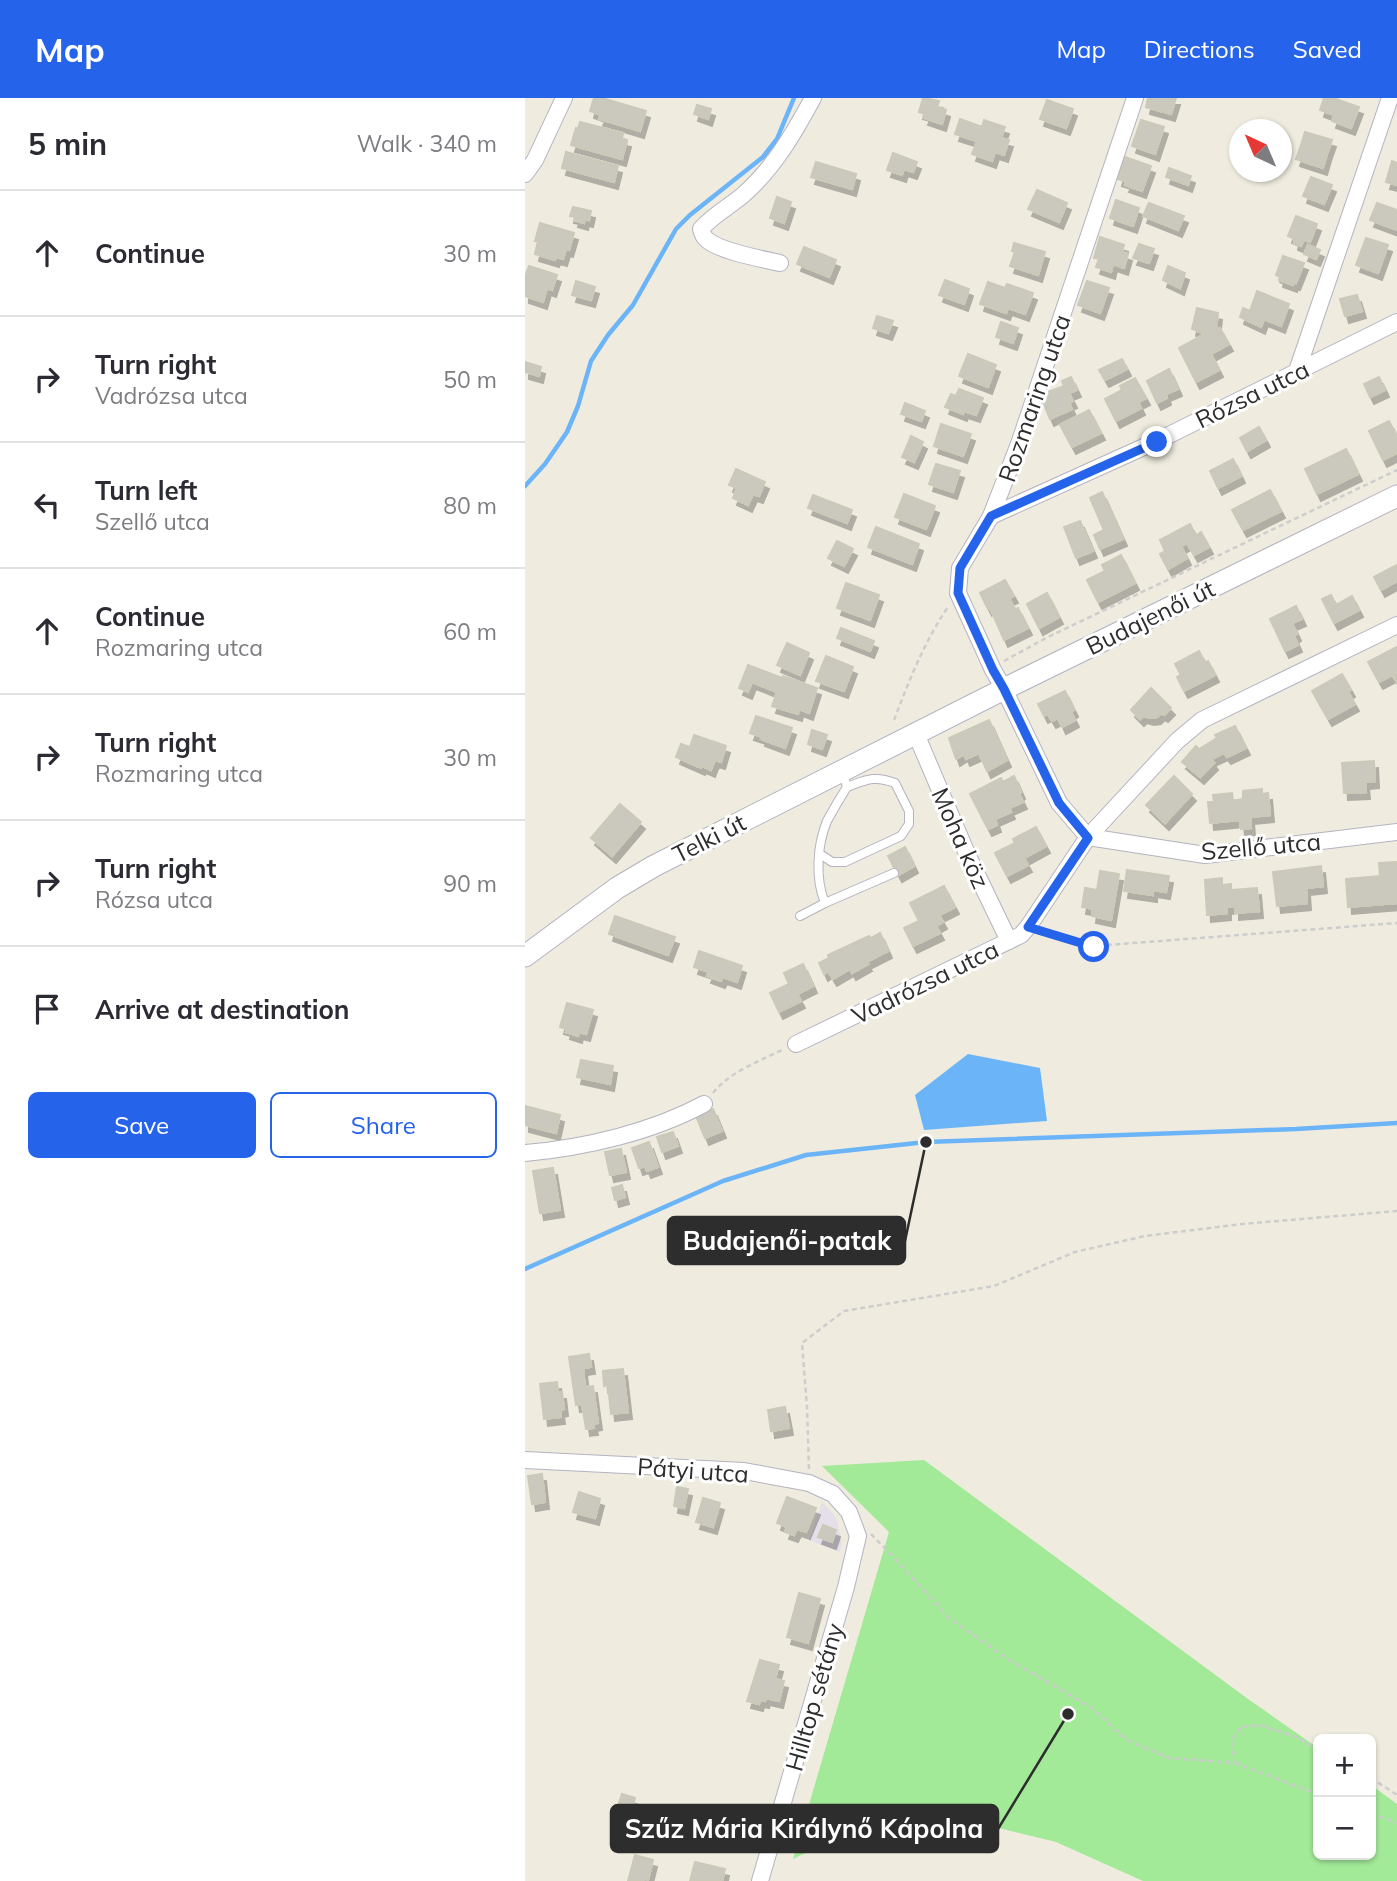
<!DOCTYPE html>
<meta charset="utf-8">
<style>
:root{--surface:#fff;--page:#f7f7f7;--text:#2b2b33;--muted:#7c7c81;--line:#e1e1e2;--accent:#2563eb}
body{margin:0;font-family:Mulish,sans-serif;background:var(--page);color:var(--text)}
.controls{position:absolute;right:21px;bottom:21px;display:grid;overflow:hidden;border-radius:10px;box-shadow:0 2px 5px #0004}
.controls button{width:63px;height:63px;display:grid;place-items:center;padding:0;border:0;border-bottom:2px solid var(--line);background:var(--surface);color:var(--text);font:35px sans-serif}
.compass{position:absolute;left:704px;top:21px;width:63px;height:63px;border-radius:50%;background:var(--surface);box-shadow:0 2px 5px #0004;rotate:316deg}
.stop{position:absolute;width:21px;height:21px;margin:-16px;border:5px solid #2563eb;border-radius:50%;background:#fff}
.stop.end{background:#2563eb;border-color:#fff;box-shadow:0 2px 7px #0008}
.list{margin:0;padding:0;list-style:none}
h2{display:flex;justify-content:space-between;align-items:center;height:91px;margin:0;padding:0 28px;font-size:30px}
h2 small{font-size:23px;font-weight:400;color:var(--muted)}
.list li{display:grid;grid-template-columns:46px 1fr auto;gap:21px;align-items:center;box-sizing:border-box;height:126px;padding:0 28px;border-top:2px solid var(--line)}
.list b{display:block;font-size:26px;white-space:nowrap}
.list p{margin:0;font-size:23px;white-space:nowrap;color:var(--muted)}
.list em{font-size:23px;font-style:normal;color:var(--muted)}
.actions{display:flex;gap:14px;padding:21px 28px}
.actions a{flex:1;padding:16px 0;border:2px solid var(--accent);border-radius:10px;text-align:center;font-size:24px;color:var(--accent)}
.actions .main{background:var(--accent);color:#fff}
.icon{flex:none;width:38px;height:38px;fill:none;stroke:currentColor;stroke-width:2;stroke-linecap:round;stroke-linejoin:round}
.map{position:relative;flex:none;width:872px;height:1783px;overflow:hidden}
header{display:flex;align-items:center;gap:42px;box-sizing:border-box;height:98px;padding:0 35px;background:var(--accent);color:#fff}
header strong{font-size:33px}
nav{display:flex;gap:38px;margin-inline-start:auto;font-size:24px}
main{display:flex}
aside{flex:1;background:var(--surface)}
.map>svg:first-child{display:block}
.industrial{fill:#e4dfe8}
.green{fill:#a2e998}
.water{fill:#6bb4f8}
.lines{fill:none;stroke-linecap:round;stroke-linejoin:round}
.stream{stroke:#6bb4f8;stroke-width:4.5}
.building{fill:#cbc9bd;stroke:#cbc9b8;stroke-width:2;filter:url(#shadow)}
.service-casing{stroke:#b3b3c1;stroke-width:10}
.minor-casing{stroke:#b3b3c1;stroke-width:18}
.secondary-casing{stroke:#b3b3c1;stroke-width:23}
.path{stroke:#cdcdcd;stroke-width:2.5;stroke-dasharray:5 3.5;stroke-linecap:butt}
.service{stroke:#fff;stroke-width:8}
.minor{stroke:#fff;stroke-width:16}
.secondary{stroke:#fff;stroke-width:21}
.route{stroke:#2563eb;stroke-width:9}
.labels{text-anchor:middle;dominant-baseline:central;stroke-width:6;stroke-linejoin:round;paint-order:stroke}
.street-label{font-size:24px;fill:#2d2d2d;stroke:#fff}
.leader{fill:none;stroke:#2d2d2d;stroke-width:2.5}
.callout-dot{fill:#2d2d2d;stroke:#fff;stroke-width:2.5}
.callout{fill:#2d2d2d;stroke:#2d2d2d;stroke-width:2.5}
.callout-label{font-size:26px;text-anchor:middle;font-weight:bold;fill:#fff}
</style>
<header>
<strong>Map</strong>
<nav><a>Map</a><a>Directions</a><a>Saved</a></nav>
</header>
<main>
<aside>
<h2>5 min<small>Walk · 340 m</small></h2>
<ul class="list">
<li><svg class="icon" aria-label="ahead" viewBox="0 0 24 24"><path d="M12 20V5M6 11l6-6 6 6"/></svg><div><b>Continue</b></div><em>30 m</em></li>
<li><svg class="icon" aria-label="right" viewBox="0 0 24 24"><path d="M7 20v-9h11M14 6l5 5-5 5"/></svg><div><b>Turn right</b><p>Vadrózsa utca</p></div><em>50 m</em></li>
<li><svg class="icon" aria-label="left" viewBox="0 0 24 24"><path d="M17 20v-9H6M10 6l-5 5 5 5"/></svg><div><b>Turn left</b><p>Szellő utca</p></div><em>80 m</em></li>
<li><svg class="icon" aria-label="ahead" viewBox="0 0 24 24"><path d="M12 20V5M6 11l6-6 6 6"/></svg><div><b>Continue</b><p>Rozmaring utca</p></div><em>60 m</em></li>
<li><svg class="icon" aria-label="right" viewBox="0 0 24 24"><path d="M7 20v-9h11M14 6l5 5-5 5"/></svg><div><b>Turn right</b><p>Rozmaring utca</p></div><em>30 m</em></li>
<li><svg class="icon" aria-label="right" viewBox="0 0 24 24"><path d="M7 20v-9h11M14 6l5 5-5 5"/></svg><div><b>Turn right</b><p>Rózsa utca</p></div><em>90 m</em></li>
<li><svg class="icon" aria-label="arrive" viewBox="0 0 24 24"><path d="M6 21V4h12l-3 4 3 4H6"/></svg><div><b>Arrive at destination</b></div></li>
</ul>
<div class="actions"><a class="main">Save</a><a>Share</a></div>
</aside>
<div class="map">
<svg width="872" height="1783" viewBox="0 0 872 1783">
<defs>
<filter id="shadow"><feDropShadow dx="4" dy="7" stdDeviation="0" flood-color="#0004"/></filter>
</defs>
<rect width="100%" height="100%" fill="#efecdf"/>
<polygon class="industrial" points="297,1404 310,1418 313,1425 317,1446 314,1454 284,1442"/>
<polygon class="green" points="399,1362 723,1601 793,1650 793,1757 846,1757 846,1687 872,1706 872,1783 618,1783 531,1744 379,1707 268,1761 364,1434 297,1368"/>
<polygon class="water" points="443,956 515,970 522,1023 399,1032 390,997"/>
<g class="lines">
<g class="stream">
<polyline points="0,388 20,366 42,334 53,308 66,263 83,237 108,207 151,131 165,117 238,59 252,41 269,0"/>
<polyline points="0,1171 198,1083 281,1057 401,1044 771,1031 872,1025"/>
</g>
</g>
<g class="building">
<polygon points="69,0 77,0 121,13 115,33 74,21 76,17 65,13"/>
<polygon points="398,0 414,3 412,9 421,12 417,26 399,20 401,16 394,14"/>
<polygon points="623,0 651,0 646,16 621,9"/>
<polygon points="799,0 808,0 834,9 826,30 807,23 809,17 795,12"/>
<polygon points="522,2 548,11 541,30 515,21"/>
<polygon points="172,7 186,11 183,21 169,16"/>
<polygon points="435,21 457,29 459,22 480,29 476,40 484,42 479,57 470,54 467,63 447,56 452,43 430,36"/>
<polygon points="616,22 639,29 630,56 607,48"/>
<polygon points="55,24 98,35 97,41 102,42 97,61 46,47 51,30 53,31"/>
<polygon points="780,34 807,42 802,56 776,47"/>
<polygon points="776,47 802,56 798,70 771,61"/>
<polygon points="41,54 93,68 89,84 37,70"/>
<polygon points="368,55 392,64 388,74 379,71 377,77 362,72"/>
<polygon points="600,59 626,68 617,93 600,87 602,84 593,81"/>
<polygon points="867,63 872,65 872,87 861,84"/>
<polygon points="291,64 331,76 327,91 286,79"/>
<polygon points="644,70 666,78 663,87 641,79"/>
<polygon points="786,79 807,87 799,106 778,98"/>
<polygon points="512,92 542,105 534,124 503,111"/>
<polygon points="252,99 266,104 259,125 245,120"/>
<polygon points="591,102 614,110 608,128 585,120"/>
<polygon points="624,105 659,118 653,132 618,118"/>
<polygon points="852,105 872,112 872,132 845,122"/>
<polygon points="48,109 66,113 64,122 60,121 59,125 49,122 50,119 45,118"/>
<polygon points="771,118 792,126 785,144 779,142 776,148 769,145 770,141 763,138"/>
<polygon points="15,125 49,135 44,152 41,151 38,161 31,159 30,162 10,156 13,143 10,143"/>
<polygon points="575,139 599,147 597,154 603,156 599,170 588,166 586,174 571,169 574,161 569,160"/>
<polygon points="841,140 863,147 853,175 831,167"/>
<polygon points="489,145 520,154 513,177 485,168 490,154 487,153"/>
<polygon points="614,146 629,151 624,165 608,160"/>
<polygon points="783,147 795,152 791,161 779,156"/>
<polygon points="279,149 311,162 304,179 272,166"/>
<polygon points="758,158 779,165 771,185 769,184 768,187 754,182 755,179 751,177"/>
<polygon points="4,168 32,177 27,192 22,190 18,204 0,198 0,179"/>
<polygon points="643,168 660,175 655,190 638,182"/>
<polygon points="420,182 444,191 439,206 414,197"/>
<polygon points="51,183 70,189 66,202 47,197"/>
<polygon points="562,183 584,190 575,215 553,207"/>
<polygon points="463,184 480,190 482,186 508,195 500,216 483,210 481,215 455,206"/>
<polygon points="732,193 764,206 756,228 739,221 736,229 715,219 718,210 725,213"/>
<polygon points="832,197 837,213 820,218 815,201"/>
<polygon points="672,210 693,215 691,232 695,230 704,246 686,256 694,272 671,284 654,250 680,236 667,231"/>
<polygon points="352,218 368,223 363,235 348,230"/>
<polygon points="476,224 493,230 488,245 471,239"/>
<polygon points="443,256 471,267 463,289 434,278"/>
<polygon points="597,261 602,271 580,282 574,272"/>
<polygon points="0,264 16,269 14,278 0,274"/>
<polygon points="644,271 653,291 641,296 642,300 632,305 622,283"/>
<polygon points="546,279 552,292 544,295 548,303 544,305 547,311 525,321 515,297 539,288 537,283"/>
<polygon points="854,279 860,292 845,299 839,286"/>
<polygon points="610,280 621,300 613,304 616,310 591,323 580,301 597,292 595,288"/>
<polygon points="434,291 458,300 451,317 439,313 438,316 420,309 426,296 431,298"/>
<polygon points="380,305 400,313 396,323 376,316"/>
<polygon points="564,312 576,335 547,349 535,327"/>
<polygon points="864,323 872,339 872,355 858,362 844,333"/>
<polygon points="416,326 446,336 438,358 409,348"/>
<polygon points="734,329 741,342 722,353 715,340"/>
<polygon points="386,338 398,344 394,353 382,348"/>
<polygon points="382,348 394,353 389,364 377,359"/>
<polygon points="821,351 833,376 792,396 780,371"/>
<polygon points="708,361 716,378 693,390 685,373"/>
<polygon points="411,366 435,373 428,394 404,386"/>
<polygon points="211,371 240,384 234,398 228,396 223,407 208,400 212,390 204,387"/>
<polygon points="745,392 756,413 718,432 707,412"/>
<polygon points="577,394 598,441 575,451 569,437 579,432 565,400"/>
<polygon points="379,396 410,408 401,431 370,419"/>
<polygon points="288,397 327,412 322,425 283,410"/>
<polygon points="555,423 568,453 551,460 539,429"/>
<polygon points="665,426 671,438 676,434 684,449 669,457 662,445 656,448 662,460 643,471 635,456 640,453 635,442"/>
<polygon points="351,429 394,446 387,466 343,449"/>
<polygon points="312,443 328,451 319,468 303,460"/>
<polygon points="596,457 610,485 573,504 562,482 580,473 577,467"/>
<polygon points="872,467 872,483 856,492 849,479"/>
<polygon points="480,482 489,498 484,500 490,512 493,510 503,530 479,542 465,510 463,511 455,495"/>
<polygon points="321,485 354,497 345,522 312,510"/>
<polygon points="522,495 534,519 514,530 502,506"/>
<polygon points="806,497 811,507 827,498 834,512 809,525 797,501"/>
<polygon points="771,508 777,521 767,525 772,536 769,538 773,547 760,553 745,521"/>
<polygon points="316,530 349,543 345,553 312,540"/>
<polygon points="262,545 284,555 275,577 252,567"/>
<polygon points="872,549 872,584 867,577 854,584 843,564"/>
<polygon points="674,553 680,565 683,563 690,577 659,593 652,579 656,577 650,566"/>
<polygon points="301,558 328,569 319,593 291,583"/>
<polygon points="223,567 257,580 258,578 292,590 284,615 274,611 273,616 247,608 252,594 227,584 223,594 214,590"/>
<polygon points="817,576 826,592 823,594 830,606 803,621 787,593"/>
<polygon points="626,590 646,610 639,617 636,615 632,619 625,620 618,618 615,621 606,612"/>
<polygon points="540,593 549,612 546,614 550,622 537,629 533,620 527,623 523,616 519,618 513,606"/>
<polygon points="231,618 267,630 260,650 236,641 237,639 225,635"/>
<polygon points="464,622 482,662 462,673 454,655 441,661 439,656 431,661 424,640"/>
<polygon points="710,628 721,650 702,659 699,655 686,661 689,665 675,679 657,664 671,648 674,651 692,640 690,637"/>
<polygon points="287,632 302,637 297,651 283,646"/>
<polygon points="169,637 201,648 196,664 190,662 186,672 177,668 176,670 151,659 156,646 165,649"/>
<polygon points="849,663 850,683 840,684 841,694 819,695 817,665"/>
<polygon points="489,678 496,694 494,696 498,704 484,710 486,714 470,721 472,727 463,731 445,696 476,680 478,684"/>
<polygon points="649,678 667,696 640,725 621,707"/>
<polygon points="737,691 737,696 743,695 745,717 725,719 726,730 716,731 715,722 685,725 683,704 689,704 688,697 707,695 708,703 718,701 718,693"/>
<polygon points="95,706 116,724 87,758 66,740"/>
<polygon points="511,729 521,748 499,760 503,767 482,778 470,755 490,745 488,741"/>
<polygon points="380,749 389,768 373,777 363,758"/>
<polygon points="872,764 872,805 823,809 821,781 855,778 854,765"/>
<polygon points="796,768 798,788 781,790 782,805 752,808 748,774"/>
<polygon points="602,772 644,778 641,794 628,792 628,797 599,793"/>
<polygon points="575,773 594,776 586,822 567,818 568,811 557,809 560,790 572,792"/>
<polygon points="697,780 697,787 706,786 706,792 732,790 734,813 710,815 710,808 702,809 702,815 682,817 680,782"/>
<polygon points="419,788 430,809 414,817 418,824 411,828 415,835 388,848 379,830 394,823 385,805"/>
<polygon points="90,818 150,839 143,857 84,836"/>
<polygon points="355,835 363,853 341,864 343,866 327,875 325,871 308,881 303,873 299,876 294,865 304,860 303,857 344,838 346,840"/>
<polygon points="174,853 217,868 212,884 198,879 196,883 182,878 184,874 169,869"/>
<polygon points="278,866 288,888 272,896 276,903 254,914 245,895 264,886 259,875"/>
<polygon points="42,905 68,912 61,936 54,934 53,938 41,934 42,931 35,929"/>
<polygon points="56,962 88,968 85,986 52,979"/>
<polygon points="0,1008 35,1017 31,1035 0,1027"/>
<polygon points="188,1011 197,1033 180,1040 171,1018"/>
<polygon points="148,1034 153,1048 137,1054 132,1039"/>
<polygon points="124,1044 133,1069 122,1073 120,1068 114,1070 107,1050"/>
<polygon points="96,1051 101,1074 85,1077 80,1054"/>
<polygon points="28,1070 35,1112 15,1115 8,1073"/>
<polygon points="97,1087 100,1099 90,1102 87,1090"/>
<polygon points="64,1256 66,1269 58,1270 60,1289 68,1288 73,1325 68,1326 69,1330 61,1331 57,1306 51,1307 44,1259"/>
<polygon points="98,1271 103,1314 86,1316 83,1287 79,1288 78,1273"/>
<polygon points="32,1284 33,1294 37,1294 39,1311 35,1312 36,1319 19,1321 15,1286"/>
<polygon points="260,1309 264,1330 246,1333 243,1312"/>
<polygon points="17,1376 20,1404 7,1406 3,1378"/>
<polygon points="152,1389 163,1391 159,1410 149,1408"/>
<polygon points="54,1394 75,1401 70,1420 48,1414"/>
<polygon points="262,1399 291,1410 281,1434 272,1431 269,1437 260,1434 262,1429 252,1425"/>
<polygon points="178,1400 195,1405 188,1429 171,1424"/>
<polygon points="298,1427 311,1432 307,1444 293,1439"/>
<polygon points="274,1495 295,1501 283,1545 262,1539"/>
<polygon points="235,1562 254,1567 250,1581 259,1583 254,1603 241,1600 240,1603 235,1602 234,1606 222,1603"/>
<polygon points="97,1696 110,1700 106,1713 93,1708"/>
<polygon points="110,1757 128,1762 123,1782 119,1780 118,1783 103,1783"/>
<polygon points="170,1764 200,1771 197,1783 165,1783"/>
</g>
<g class="lines">
<g class="service-casing">
<g id="service">
<path d="M318,675L322,689C315,700 308,712 302,723C292,747 290,781 300,805L369,775"/>
<path d="M295,756L307,764H320L376,738L384,726V713L370,685C349,677 341,682 322,689"/>
<polyline points="275,818 300,805"/>
</g>
</g>
<g class="minor-casing">
<g id="minor">
<polyline points="610,0 494,346 466,418 435,470 433,495 468,572 479,591 534,705 563,739 680,757 872,734"/>
<polyline points="0,76 10,62 39,0"/>
<path d="M255,165C237,161 193,153 181,141C178,138 177,135 176,131C188,117 204,109 218,97C249,70 269,35 288,0"/>
<polyline points="772,273 865,0"/>
<polyline points="466,418 632,343 872,224"/>
<polyline points="391,636 443,758 484,843"/>
<polyline points="271,946 496,837 503,829 563,739 652,643 677,622 872,527"/>
<path d="M0,1055C59,1050 127,1034 179,1006"/>
<polyline points="0,1362 219,1373 284,1385 308,1396 324,1414 333,1438 321,1489 235,1783"/>
</g>
</g>
<g class="secondary-casing">
<polyline id="secondary" points="0,858 92,790 129,768 479,591 872,398"/>
</g>
<g class="path">
<polyline points="479,563 521,540 872,372"/>
<path d="M369,622C384,583 399,544 423,509"/>
<polyline points="516,833 569,848 872,825"/>
<path d="M188,995C204,974 235,963 259,951"/>
<polyline points="284,1371 282,1309 277,1245 319,1213 469,1188 550,1154 620,1138 717,1126 872,1113"/>
<polyline points="346,1436 377,1468 425,1521 483,1561 567,1610 602,1642 644,1660 710,1665 707,1643 716,1629 735,1627 771,1639 793,1651"/>
<polyline points="710,1665 793,1696"/>
<polyline points="846,1680 872,1697"/>
<polyline points="846,1715 872,1725"/>
</g>
<use href="#service" class="service"/>
<use href="#minor" class="minor"/>
<use href="#secondary" class="secondary"/>
</g>
<g class="lines">
<polyline class="route" points="569,849 503,829 563,740 534,705 479,591 468,572 433,495 435,470 466,418 632,344"/>
</g>
<g class="labels">
<g class="street-label">
<text transform="translate(727 296) rotate(-26)">Rózsa utca</text>
<text transform="translate(509 300) rotate(-71)">Rozmaring utca</text>
<text transform="translate(625 519) rotate(-26)">Budajenői út</text>
<text transform="translate(184 740) rotate(-27)">Telki út</text>
<text transform="translate(436 740) rotate(66)">Moha köz</text>
<text transform="translate(736 748) rotate(-5)">Szellő utca</text>
<text transform="translate(400 884) rotate(-26)">Vadrózsa utca</text>
<text transform="translate(168 1372) rotate(4)">Pátyi utca</text>
<text transform="translate(289 1599) rotate(-74)">Hilltop sétány</text>
</g>
</g>
<path class="leader" d="M401 1044L380 1143M543 1616L473 1731"/>
<g class="callout-dot">
<circle cx="401" cy="1044" r="7"/>
<circle cx="543" cy="1616" r="7"/>
</g>
<g class="callout">
<rect x="143" y="1119" width="237" height="47" rx="7"/>
<rect x="86" y="1707" width="387" height="47" rx="7"/>
</g>
<g class="callout-label">
<text x="262" y="1152">Budajenői-patak</text>
<text x="279" y="1740">Szűz Mária Királynő Kápolna</text>
</g>
</svg>
<div class="controls">
<button>+</button>
<button>−</button>
</div>
<svg class="compass" viewBox="-18 -18 36 36"><path d="M0-13l5 13h-10z" fill="#e53935"/><path d="M0 13l5-13h-10z" fill="#7c7c81"/></svg>
<div class="stop" style="left:569px;top:849px"></div>
<div class="stop end" style="left:632px;top:344px"></div>
</div>
</main>
